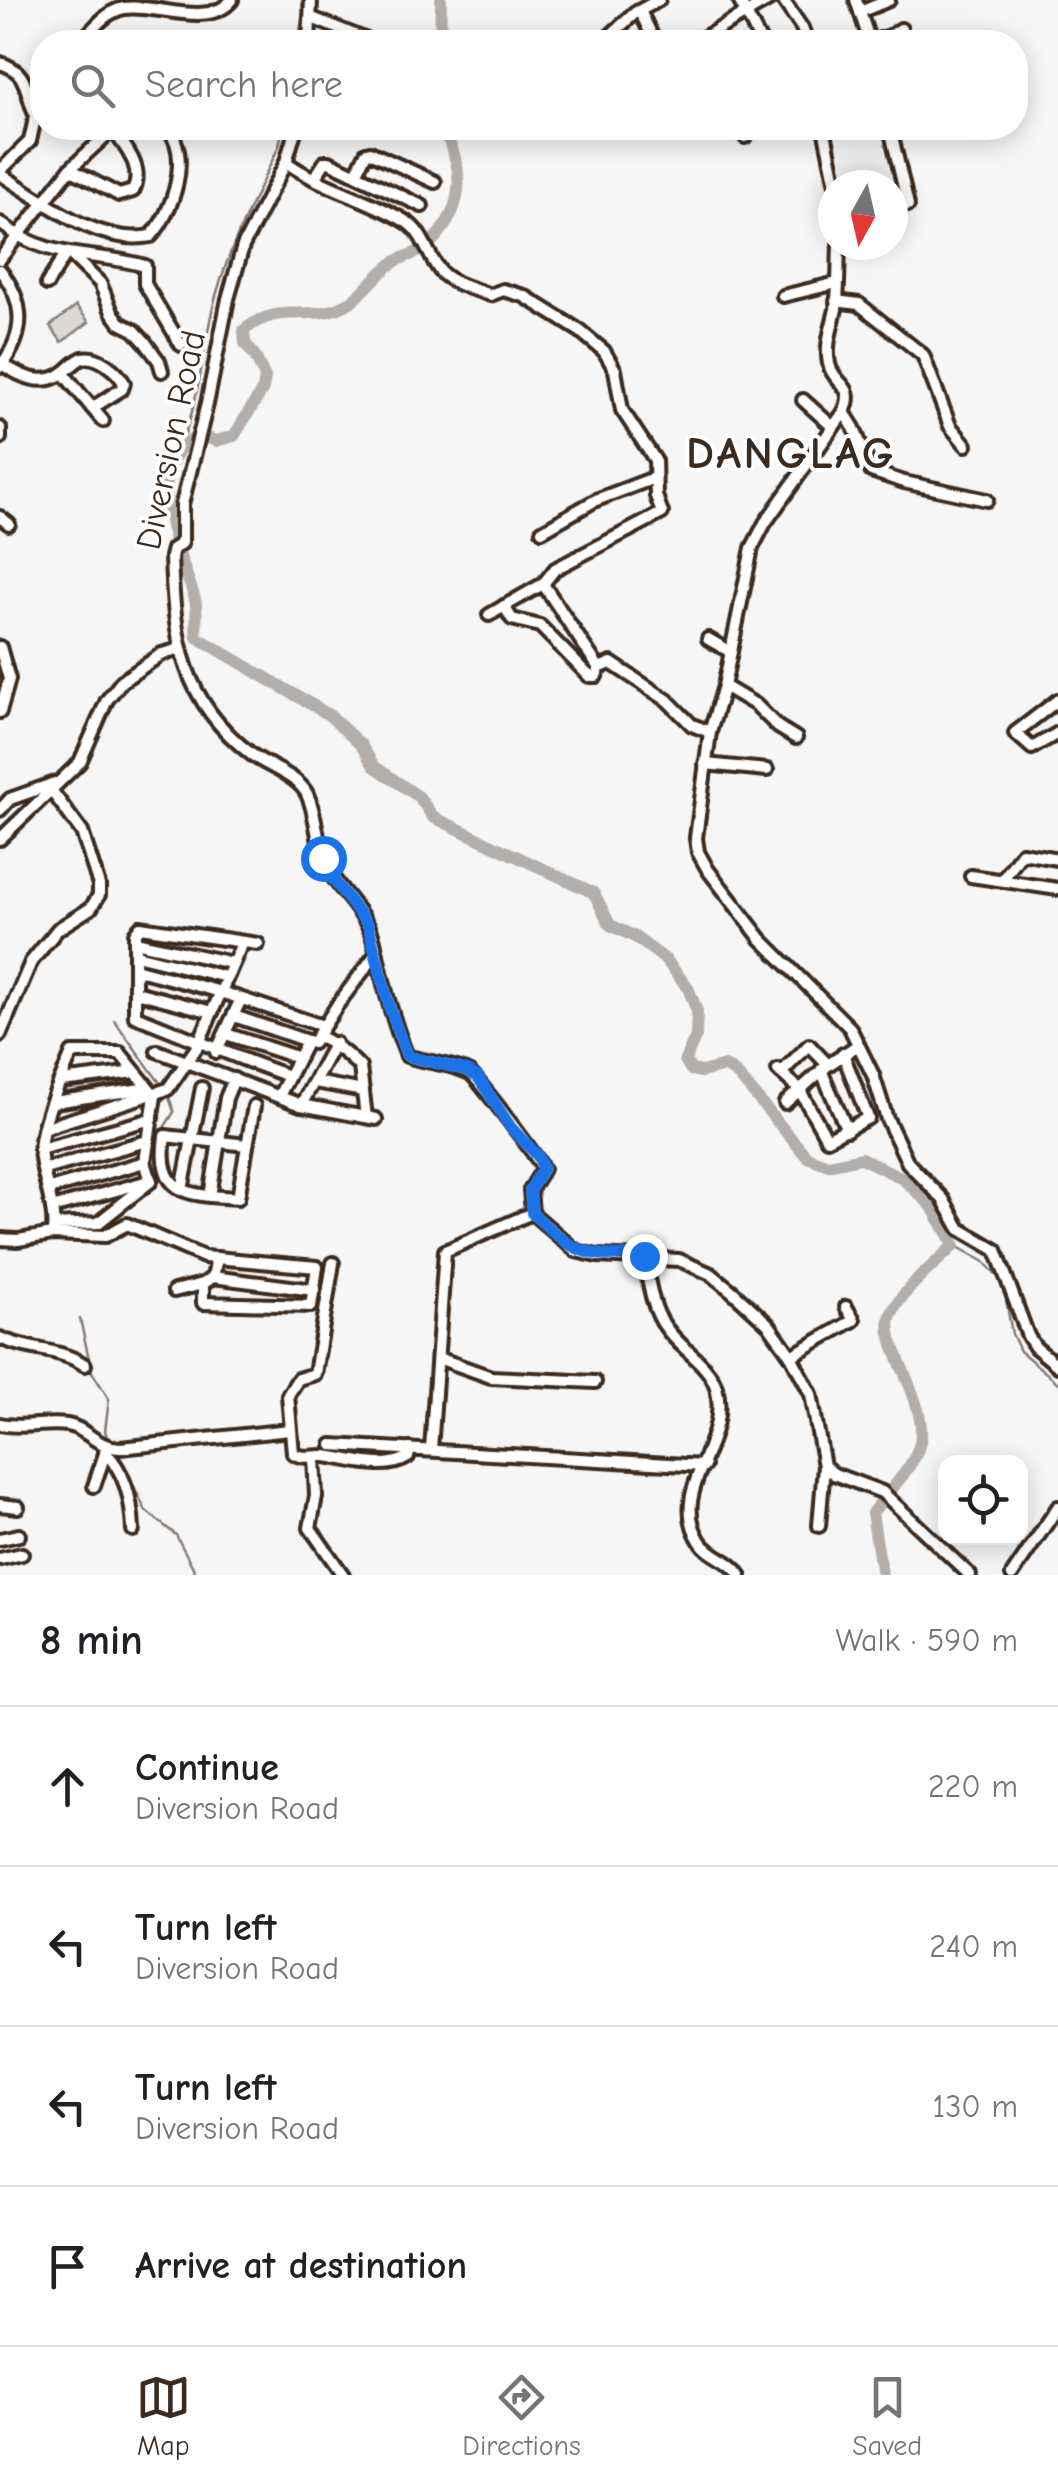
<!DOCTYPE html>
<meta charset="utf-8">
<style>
:root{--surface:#fff;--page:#f2f2f2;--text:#202124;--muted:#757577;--line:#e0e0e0;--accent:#3b2a1e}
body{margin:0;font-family:"Comic Neue",sans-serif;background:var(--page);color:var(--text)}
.controls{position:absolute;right:30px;bottom:30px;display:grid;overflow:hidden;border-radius:20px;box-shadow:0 5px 25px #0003}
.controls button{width:90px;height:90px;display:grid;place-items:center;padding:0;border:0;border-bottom:2px solid var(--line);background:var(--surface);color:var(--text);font:50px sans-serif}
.compass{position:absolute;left:818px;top:170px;width:90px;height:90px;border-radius:50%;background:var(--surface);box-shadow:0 5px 25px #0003;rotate:188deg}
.stop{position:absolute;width:30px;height:30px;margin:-22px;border:8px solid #1a73e8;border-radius:50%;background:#fff}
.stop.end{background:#1a73e8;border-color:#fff;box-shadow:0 2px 10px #0008}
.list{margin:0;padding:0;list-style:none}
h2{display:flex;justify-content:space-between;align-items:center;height:130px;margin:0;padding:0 40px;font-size:42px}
h2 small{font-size:32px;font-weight:400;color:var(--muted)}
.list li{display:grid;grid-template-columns:65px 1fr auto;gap:30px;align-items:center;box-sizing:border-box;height:160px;padding:0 40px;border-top:2px solid var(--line)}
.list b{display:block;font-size:38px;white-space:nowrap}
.list p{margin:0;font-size:32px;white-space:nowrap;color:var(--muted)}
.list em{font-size:32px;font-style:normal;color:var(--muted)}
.icon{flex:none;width:55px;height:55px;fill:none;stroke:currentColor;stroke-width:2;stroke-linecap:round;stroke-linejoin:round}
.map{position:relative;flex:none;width:1058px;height:1575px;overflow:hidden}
.search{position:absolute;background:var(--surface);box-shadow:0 5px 25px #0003;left:30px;right:30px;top:30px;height:110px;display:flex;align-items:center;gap:25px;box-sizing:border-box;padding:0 35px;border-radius:40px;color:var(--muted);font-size:38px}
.sheet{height:770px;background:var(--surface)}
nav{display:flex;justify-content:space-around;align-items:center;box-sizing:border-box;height:140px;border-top:2px solid var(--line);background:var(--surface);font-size:28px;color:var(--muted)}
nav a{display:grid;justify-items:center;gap:5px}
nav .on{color:var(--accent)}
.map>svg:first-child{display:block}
.pitch{fill:#dbd9d6;stroke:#8b827a;stroke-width:2.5}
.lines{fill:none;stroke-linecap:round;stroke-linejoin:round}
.stream{stroke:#847972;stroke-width:2.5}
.river{stroke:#b4aeaa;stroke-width:12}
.minor-casing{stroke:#3b2a1e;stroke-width:18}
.minor{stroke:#fff;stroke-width:10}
.route{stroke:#1a73e8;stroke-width:12}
.labels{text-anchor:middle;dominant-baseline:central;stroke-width:8;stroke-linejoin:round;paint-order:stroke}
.street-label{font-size:35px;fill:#3b2a1e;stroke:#fff}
.district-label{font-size:45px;font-weight:bold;letter-spacing:2.5px;fill:#3b2a1e;stroke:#fff}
</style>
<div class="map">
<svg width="1058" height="1575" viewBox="0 0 1058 1575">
<rect width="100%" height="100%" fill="#f7f6f6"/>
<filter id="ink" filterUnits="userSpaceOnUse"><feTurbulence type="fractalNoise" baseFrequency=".01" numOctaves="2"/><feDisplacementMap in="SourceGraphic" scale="20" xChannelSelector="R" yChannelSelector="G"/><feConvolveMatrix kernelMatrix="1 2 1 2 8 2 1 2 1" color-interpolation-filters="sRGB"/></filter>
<g filter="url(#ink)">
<polygon class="pitch" points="76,306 89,322 62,342 50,326"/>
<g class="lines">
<g class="stream">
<polyline points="298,42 303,13 302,0"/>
<path d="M180,446C199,403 202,356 212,311C226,252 254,200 279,146L283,128"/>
<polyline points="114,1020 163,1087"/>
<polyline points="162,1131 174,1112 168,1094"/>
<polyline points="954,1245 983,1261 1003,1282 1012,1334 1020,1351 1058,1383"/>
<polyline points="80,1319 92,1372 109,1399 105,1431 109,1442"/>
<polyline points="118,1454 146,1511 176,1535 197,1575"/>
</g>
<g class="river">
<polyline points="440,42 441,0"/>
<path d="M198,436C137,466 180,552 195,599C198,610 195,625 197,637L329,715L361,745L374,766L419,797L433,817L594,893L610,925L635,937L666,960L688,988L697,1011L696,1036L685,1060L691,1070L702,1072L725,1066L738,1075L807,1157L828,1165L861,1158L902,1178L931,1205L954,1245C934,1266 903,1288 891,1315C879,1341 929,1401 920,1442C915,1467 887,1493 872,1513L882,1575"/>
<path d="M203,436L216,441L234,436L263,389L265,377L255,356L245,343L244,330C280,302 304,321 339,308C361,300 374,275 393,263C403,256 418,254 427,246C466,211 466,169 442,128"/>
</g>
<g class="minor-casing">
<g id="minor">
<polyline points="739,0 761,42"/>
<polyline points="783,0 802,28 807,42"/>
<polyline points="856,0 870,42"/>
<polyline points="640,11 655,42"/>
<polyline points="860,12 889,0"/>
<polyline points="312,18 372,42"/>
<path d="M81,42C92,30 106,11 124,8C157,3 208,29 232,0"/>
<polyline points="309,42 311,0"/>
<polyline points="603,42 635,13 659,0"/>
<polyline points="696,42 769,0"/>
<polyline points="870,42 890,36 901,29"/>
<path d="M0,63C27,71 25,88 34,112"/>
<path d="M296,128L286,162L243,246L228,299L207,404L182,504V543L173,549L171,557C174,640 182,701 251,754C268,767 297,775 307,794C317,815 316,839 324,860C334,885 354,901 367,924C375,936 376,954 380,968C387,998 395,1027 407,1056C427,1063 451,1063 470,1073C475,1075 540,1160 543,1169L530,1190L532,1213L576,1251L597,1256L679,1260L711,1274L732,1291L769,1325L791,1356L811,1394L824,1466L834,1474L882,1492L970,1575"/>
<polyline points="824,128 836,185"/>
<polyline points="890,128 908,205"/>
<polyline points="745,137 747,128"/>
<path d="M286,162C322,188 367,198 405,221C424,232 427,256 441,272C452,284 475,289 490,295L503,290L524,296L580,331L604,351L615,370L622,410L655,460L656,496L662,513L555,569L543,584"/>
<path d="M70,169L119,195L133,191C145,168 125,147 112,128"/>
<polyline points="0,171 30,141 42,86"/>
<path d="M0,174C44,201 97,246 151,236C173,213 192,154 167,128"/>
<polyline points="356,174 366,153 370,152 435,182"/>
<polyline points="314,179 325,162 329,162 422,206"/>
<path d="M0,223C52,263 90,250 145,266V284L181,345"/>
<path d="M839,245C838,266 839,288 836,309C832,328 825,344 829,364C834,386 857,384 844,412L765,523L752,548L724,686L710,732L696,838L698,852L708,870L761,939L850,1028L873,1075L887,1119L908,1163L943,1199L960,1229L996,1250L1028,1336L1035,1347L1058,1366"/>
<polyline points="72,256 100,283 112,312 120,323 134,330 145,342 159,361 162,371"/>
<polyline points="0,259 70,169 114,128"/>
<path d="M0,270C26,303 26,334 0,367"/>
<polyline points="47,284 65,255"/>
<polyline points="783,296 837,283"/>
<polyline points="836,301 859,304 923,355 950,426 966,445"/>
<path d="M2,364C21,377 43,387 63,373L103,421"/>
<path d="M63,373C69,369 76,360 83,358C98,354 118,372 124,383L122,389L92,408"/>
<polyline points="803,400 833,427"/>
<polyline points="844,412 854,428 871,471 904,482 987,500"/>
<polyline points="0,428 0,438"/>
<polyline points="0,517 9,524"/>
<polyline points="542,531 596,500 654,478"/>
<polyline points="504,606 512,619 540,626 589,676 596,676 599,668 611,663 667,700 692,725 710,732"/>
<polyline points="489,615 543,584 599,668"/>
<polyline points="708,639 729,651"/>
<polyline points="0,647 9,679 0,712"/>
<polyline points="724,686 756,705 778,727 796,738"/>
<polyline points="1058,700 1015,733 1032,748 1058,733"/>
<polyline points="705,764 767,770"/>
<polyline points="0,810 10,799 55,783"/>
<polyline points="0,839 80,762 107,700 122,681 162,654 180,649"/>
<polyline points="971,876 1058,889"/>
<polyline points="1003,879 1022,853 1058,859"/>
<polyline points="135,942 232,963"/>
<path d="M258,944L140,927L135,934V1016C187,1036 236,1058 289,1076"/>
<polyline points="136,955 226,977"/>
<polyline points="135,969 221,992 323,1026"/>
<polyline points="136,992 212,1012"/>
<polyline points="234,1016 313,1043 338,1004 376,954"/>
<polyline points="226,1034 299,1058"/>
<polyline points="0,1035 31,962 58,929 91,908 99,895 99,885 82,832 51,790"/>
<path d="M317,1036C333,1042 349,1056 360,1067L366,1117"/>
<polyline points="157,1051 301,1105 376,1119"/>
<polyline points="216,1052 241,999"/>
<polyline points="778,1070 799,1089 827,1139 868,1118 843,1054"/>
<polyline points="821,1070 847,1130"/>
<polyline points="781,1073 809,1045 828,1065"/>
<polyline points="61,1081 135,1072"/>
<polyline points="315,1082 363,1091"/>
<polyline points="279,1096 307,1041"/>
<polyline points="54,1102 148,1088"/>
<polyline points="785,1103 828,1065 858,1045"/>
<polyline points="301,1105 335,1043"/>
<polyline points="44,1128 168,1089 197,1047 242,943"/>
<path d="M247,1145L165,1136C156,1196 189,1195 238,1198L254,1106"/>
<polyline points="40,1149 152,1119"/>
<polyline points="45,1169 147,1141"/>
<polyline points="49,1189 145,1162"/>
<polyline points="182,1190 202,1088"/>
<polyline points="210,1196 226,1098 234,1079"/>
<polyline points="52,1208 145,1182"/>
<polyline points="54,1225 98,1223 151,1181"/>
<path d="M53,1234C56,1207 44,1183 41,1158C36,1130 61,1080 72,1053H120L155,1096L145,1162L151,1181"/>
<polyline points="0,1239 18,1240 53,1234 105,1236 127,1224 204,1257 317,1267 311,1306 203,1303 203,1284"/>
<path d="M644,1256C649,1281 651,1309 667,1329C681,1349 709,1364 716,1387C732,1443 667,1490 700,1541C710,1557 730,1559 740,1575"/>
<path d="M333,1263L315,1374L298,1379L288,1395L293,1453C304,1460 313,1455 325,1456C351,1459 384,1472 408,1457L410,1449"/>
<polyline points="213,1277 314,1290"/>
<polyline points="174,1291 203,1284 213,1277 217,1258"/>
<path d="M0,1338C28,1351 59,1348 85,1365"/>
<polyline points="791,1356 854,1320 846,1307"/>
<polyline points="438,1358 491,1377 595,1382"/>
<path d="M0,1424C23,1429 45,1422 67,1425C87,1428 95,1447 120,1448L290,1430"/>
<polyline points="332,1445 704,1466"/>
<polyline points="431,1450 445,1251 532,1213"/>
<path d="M105,1452C126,1472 132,1502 133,1530"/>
<polyline points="314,1457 316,1496 310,1528 343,1575"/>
<polyline points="94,1486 107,1448"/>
<polyline points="0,1505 18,1507"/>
<polyline points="819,1526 824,1466"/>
<polyline points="0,1539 19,1535"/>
<polyline points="0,1559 22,1554"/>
<polyline points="1012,1575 1058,1507"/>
</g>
</g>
<use href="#minor" class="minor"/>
</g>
</g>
<g class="lines" filter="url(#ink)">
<path class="route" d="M323,858L332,878L368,925L390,1009L407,1056L465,1070L478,1077L511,1128L538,1156L543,1168L530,1190L532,1213C576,1255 584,1256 644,1256"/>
</g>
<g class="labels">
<g class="street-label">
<text transform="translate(171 440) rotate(-78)">Diversion Road</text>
</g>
<g class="district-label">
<text x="791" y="453">DANGLAG</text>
</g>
</g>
</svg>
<div class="controls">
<button><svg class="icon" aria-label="locate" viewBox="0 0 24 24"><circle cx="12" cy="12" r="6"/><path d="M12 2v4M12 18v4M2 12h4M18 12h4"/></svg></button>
</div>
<svg class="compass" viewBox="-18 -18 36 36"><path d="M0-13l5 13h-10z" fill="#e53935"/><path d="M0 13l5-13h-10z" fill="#757577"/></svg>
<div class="stop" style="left:323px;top:858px"></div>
<div class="stop end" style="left:644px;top:1256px"></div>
<div class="search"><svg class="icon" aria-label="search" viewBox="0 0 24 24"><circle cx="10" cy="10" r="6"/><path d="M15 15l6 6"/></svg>Search here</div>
</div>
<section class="sheet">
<h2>8 min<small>Walk · 590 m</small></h2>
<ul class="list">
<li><svg class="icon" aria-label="ahead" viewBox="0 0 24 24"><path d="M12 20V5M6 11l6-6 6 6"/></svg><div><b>Continue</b><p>Diversion Road</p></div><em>220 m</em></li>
<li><svg class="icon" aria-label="left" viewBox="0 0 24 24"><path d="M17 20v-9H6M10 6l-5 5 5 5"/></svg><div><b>Turn left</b><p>Diversion Road</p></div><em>240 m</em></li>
<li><svg class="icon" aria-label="left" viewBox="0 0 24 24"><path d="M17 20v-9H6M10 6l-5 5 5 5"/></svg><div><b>Turn left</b><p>Diversion Road</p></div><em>130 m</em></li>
<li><svg class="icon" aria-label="arrive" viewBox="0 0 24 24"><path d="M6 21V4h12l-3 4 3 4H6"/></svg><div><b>Arrive at destination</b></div></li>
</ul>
</section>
<nav>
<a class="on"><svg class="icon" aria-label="map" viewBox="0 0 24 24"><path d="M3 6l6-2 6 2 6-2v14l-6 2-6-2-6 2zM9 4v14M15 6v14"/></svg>Map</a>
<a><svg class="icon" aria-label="directions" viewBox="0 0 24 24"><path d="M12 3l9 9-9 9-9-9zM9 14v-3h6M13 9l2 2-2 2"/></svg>Directions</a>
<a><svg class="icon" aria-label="saved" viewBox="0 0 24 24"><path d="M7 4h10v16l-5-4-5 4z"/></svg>Saved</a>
</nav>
